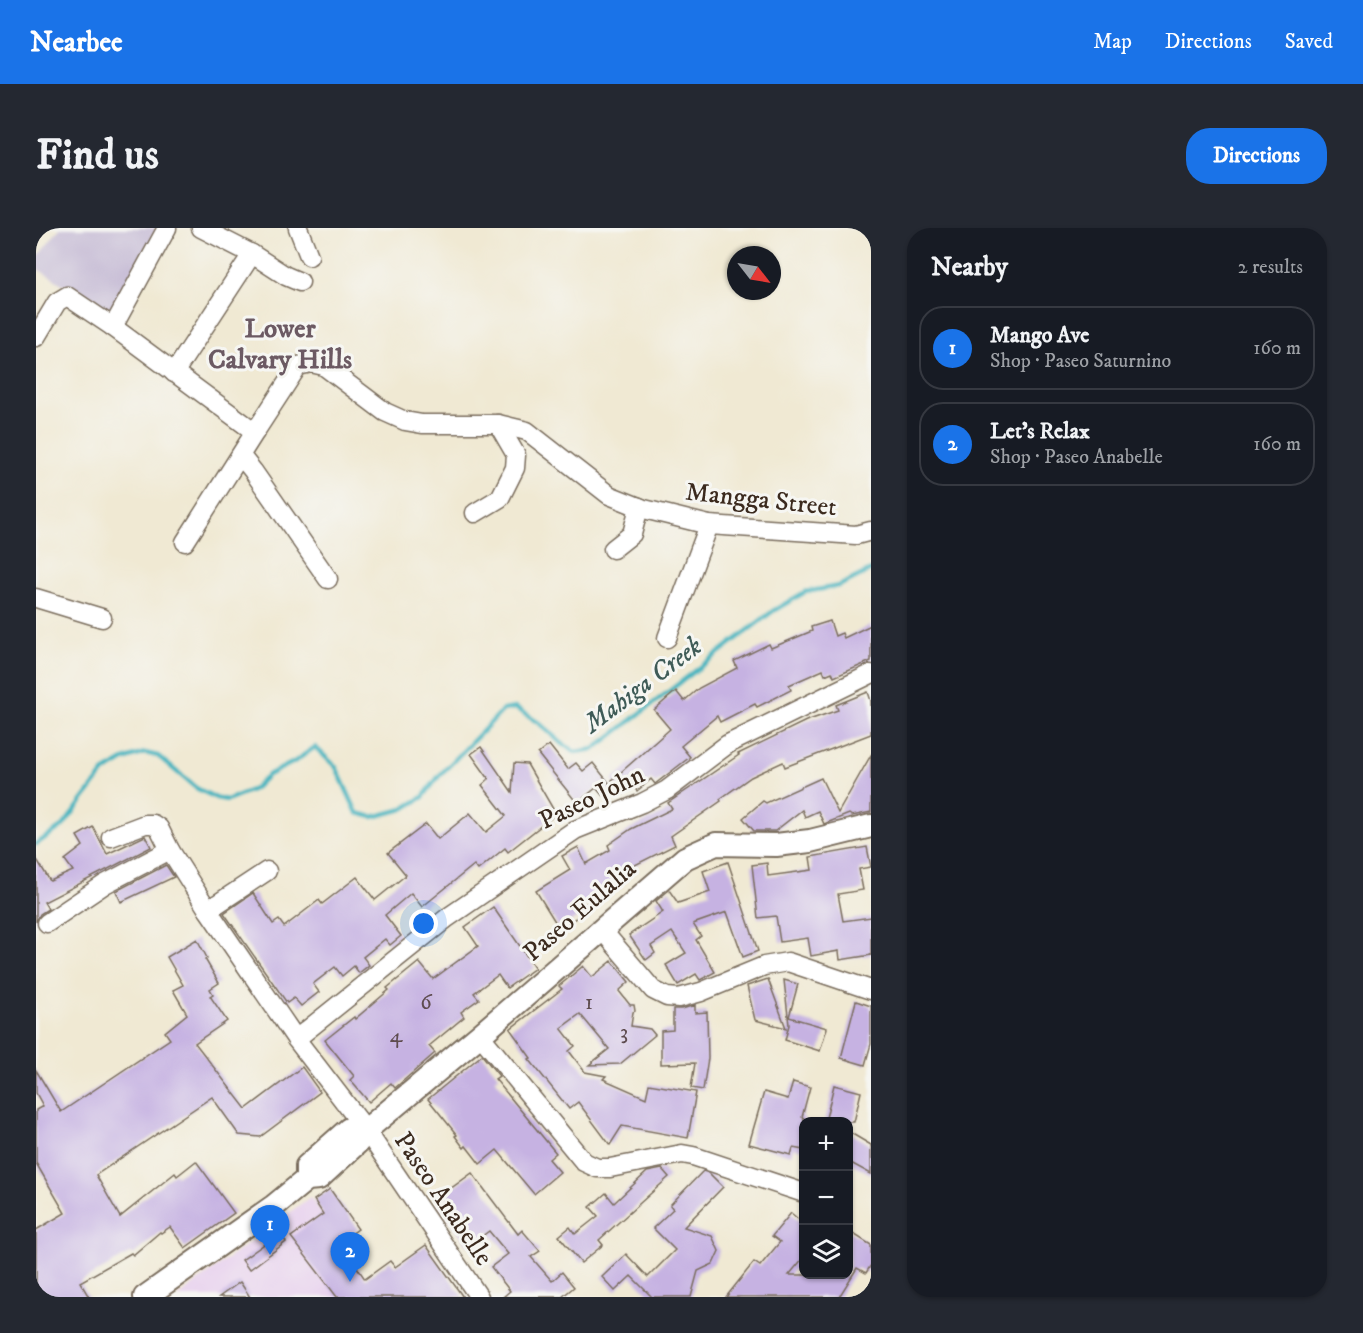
<!DOCTYPE html>
<meta charset="utf-8">
<style>
:root{--surface:#171b24;--page:#242831;--text:#f1f3f6;--muted:#9ea1a6;--line:#363941;--accent:#1a73e8}
body{margin:0;font-family:"IM FELL DW Pica",serif;background:var(--page);color:var(--text)}
.controls{position:absolute;right:18px;bottom:18px;display:grid;overflow:hidden;border-radius:12px;box-shadow:0 2px 4px #0004}
.controls button{width:54px;height:54px;display:grid;place-items:center;padding:0;border:0;border-bottom:2px solid var(--line);background:var(--surface);color:var(--text);font:30px sans-serif}
.compass{position:absolute;left:691px;top:18px;width:54px;height:54px;border-radius:50%;background:var(--surface);box-shadow:0 2px 4px #0004;rotate:121deg}
.you{position:absolute;left:388px;top:696px;width:21px;height:21px;margin:-15px;border:4px solid #fff;border-radius:50%;background:#1a73e8;box-shadow:0 0 0 9px #1a73e833}
.badge{display:grid;place-items:center;width:39px;height:39px;border-radius:50%;background:var(--accent);color:#fff;font-size:20px;font-weight:700}
.pin{position:absolute;translate:-50% -50px;filter:drop-shadow(0 2px 3px #0008)}
.pin::after{content:'';position:absolute;top:32px;width:21px;height:18px;background:inherit;clip-path:polygon(0 0,100% 0,50% 100%)}
.list{margin:0;padding:0;list-style:none}
h2{display:flex;justify-content:space-between;align-items:center;height:78px;margin:0;padding:0 24px;font-size:26px}
h2 small{font-size:20px;font-weight:400;color:var(--muted)}
.list li{display:grid;grid-template-columns:39px 1fr auto;gap:18px;align-items:center;box-sizing:border-box;height:84px;margin:0 12px 12px;padding:0 12px;border:2px solid var(--line);border-radius:24px}
.list b{display:block;font-size:22px;white-space:nowrap}
.list p{margin:0;font-size:20px;white-space:nowrap;color:var(--muted)}
.list em{font-size:20px;font-style:normal;color:var(--muted)}
.icon{flex:none;width:33px;height:33px;fill:none;stroke:currentColor;stroke-width:2;stroke-linecap:round;stroke-linejoin:round}
.map{position:relative;flex:none;width:835px;height:1069px;overflow:hidden;border-radius:24px}
header{display:flex;align-items:center;gap:36px;box-sizing:border-box;height:84px;padding:0 30px;background:var(--accent);color:#fff}
header strong{font-size:28px}
nav{display:flex;gap:33px;margin-inline-start:auto;font-size:21px}
.intro{display:flex;align-items:center;justify-content:space-between;box-sizing:border-box;height:144px;padding:0 36px}
h1{margin:0;font-size:42px}
.button{padding:15px 27px;border-radius:24px;background:var(--accent);color:#fff;font-size:21px;font-weight:700}
main{display:flex;gap:36px;padding:0 36px}
aside{flex:1;background:var(--surface);border-radius:24px;box-shadow:0 2px 4px #0004}
.map>svg:first-child{display:block}
.built{fill:#e8d2ee}
.industrial{fill:#c9bfd7}
.lines{fill:none;stroke-linecap:round;stroke-linejoin:round}
.stream{stroke:#47b5c0;stroke-width:4.5}
.building{fill:#c6b2e2}
.minor-casing{stroke:#7a6d5d;stroke-width:21}
.tertiary-casing{stroke:#7a6d5d;stroke-width:26}
.minor{stroke:#fff;stroke-width:18}
.tertiary{stroke:#fff;stroke-width:22}
.labels{text-anchor:middle;dominant-baseline:central;stroke-width:6;stroke-linejoin:round;paint-order:stroke}
.number-label{font-size:22px;fill:#5e4c4f}
.street-label{font-size:26px;fill:#3b2a1e;stroke:#f6f6f2}
.neighbourhood-label{font-size:27px;font-weight:bold;fill:#6c5a63;stroke:#f6f6f2}
.water-label{font-size:27px;font-style:italic;fill:#3f5b57;stroke:#f6f6f2}
</style>
<header>
<strong>Nearbee</strong>
<nav><a>Map</a><a>Directions</a><a>Saved</a></nav>
</header>
<div class="intro"><h1>Find us</h1><a class="button">Directions</a></div>
<main>
<div class="map">
<svg width="835" height="1069" viewBox="0 0 835 1069">
<rect width="100%" height="100%" fill="#f6f6f2"/>
<filter id="ink" filterUnits="userSpaceOnUse"><feTurbulence type="fractalNoise" baseFrequency=".0167" numOctaves="2"/><feDisplacementMap in="SourceGraphic" scale="12" xChannelSelector="R" yChannelSelector="G"/><feConvolveMatrix kernelMatrix="1 2 1 2 8 2 1 2 1" color-interpolation-filters="sRGB"/></filter>
<filter id="wash" filterUnits="userSpaceOnUse"><feTurbulence type="fractalNoise" baseFrequency=".008" numOctaves="4" result="noise"/><feDisplacementMap in="SourceGraphic" scale="24" xChannelSelector="R" yChannelSelector="G"/><feGaussianBlur stdDeviation="1.35" result="paint"/><feColorMatrix in="noise" values="0 0 0 0 0 0 0 0 0 0 0 0 0 0 0 0 0 1.4 0 .05"/><feComposite in="paint" operator="in"/></filter>
<g filter="url(#wash)">
<rect width="100%" height="100%" fill="#f0e9d3"/>
<polygon class="built" points="274,969 342,1069 141,1069"/>
<polygon class="industrial" points="24,0 123,0 72,90 36,62 0,40 0,31"/>
<g class="lines">
<polyline class="stream" points="0,616 27,598 68,544 88,532 109,525 122,528 160,560 180,570 191,572 218,561 232,547 258,534 279,519 300,539 321,585 337,589 367,581 387,569 403,548 467,482 479,480 503,495 524,514 539,524 558,521 737,383 769,364 803,358 835,342"/>
</g>
<g id="blocks">
<g class="building">
<polygon points="794,393 799,408 806,405 808,410 835,397 835,433 798,449 796,444 789,447 787,442 753,457 755,462 721,479 719,476 684,494 681,488 645,518 654,529 619,556 615,551 601,563 596,557 587,566 576,552 634,501 618,482 640,463 648,473 663,460 701,440 698,433 733,416 735,420 776,403 775,399"/>
<polygon points="832,464 835,473 835,506 749,539 747,534 715,549 684,571 685,573 635,608 639,617 581,646 586,656 546,678 550,684 523,700 500,663 534,642 526,628 542,619 550,636 574,622 572,617 595,601 636,581 632,575 703,527 702,526 770,493 802,482 800,477"/>
<polygon points="513,517 532,541 540,535 547,543 557,535 577,560 567,568 560,560 541,575 502,526"/>
<polygon points="445,519 476,564 478,535 491,536 520,586 472,624 469,620 442,642 438,637 386,679 375,665 349,687 365,708 354,717 349,711 327,729 333,737 323,745 318,738 306,748 299,739 277,756 283,764 265,778 258,770 251,775 188,685 217,665 237,696 243,692 248,699 283,672 286,676 321,649 339,672 370,647 352,625 390,596 402,611 434,585 450,604 470,588 446,557 453,551 435,526"/>
<polygon points="835,527 835,584 816,588 813,586 788,596 782,583 769,589 766,582 739,603 718,603 707,590 727,573 730,575 785,550 802,585"/>
<polygon points="57,599 71,626 109,608 115,619 8,674 12,681 4,686 0,694 0,630 14,653 37,643 29,632 47,618 41,608"/>
<polygon points="831,619 835,639 823,641 827,662 802,666 807,693 835,689 835,727 804,732 803,723 775,728 772,710 744,714 740,688 722,690 716,637 731,635 732,648 776,642 774,629"/>
<polygon points="692,634 722,723 707,729 691,684 657,696 665,708 660,712 679,744 664,752 660,746 642,757 630,737 650,725 636,704 615,718 619,725 610,732 593,707 627,684 620,673 633,662 642,675 674,664 667,643"/>
<polygon points="130,637 138,649 85,674 80,663"/>
<polygon points="457,679 499,740 471,760 462,747 438,765 443,771 425,784 428,789 393,818 399,825 359,860 355,855 333,874 314,852 318,848 289,812 318,789 319,791 353,762 351,760 383,734 397,751 442,718 429,699"/>
<polygon points="161,711 171,730 169,731 183,755 174,761 177,766 174,768 191,793 159,815 210,881 266,839 284,864 224,909 203,907 176,869 60,947 84,989 139,945 141,948 160,933 198,985 149,1020 134,999 125,1005 124,1004 97,1027 95,1025 44,1054 53,1069 0,1069 0,1002 29,985 0,935 0,882 7,878 0,865 0,842 25,884 134,811 129,804 151,786 137,762 147,757 131,729"/>
<polygon points="576,733 593,754 583,763 594,777 598,777 599,783 597,784 595,798 614,801 619,807 584,836 553,837 573,821 544,786 525,800 539,818 533,823 549,844 570,848 567,851 610,870 613,856 660,864 652,910 586,898 574,917 542,874 533,881 493,831 495,830 474,801 526,761 523,758 547,738 556,749"/>
<polygon points="732,751 750,800 719,792 711,758"/>
<polygon points="748,752 762,756 753,789 791,800 784,823 749,812 753,797"/>
<polygon points="820,773 835,778 835,816 829,837 805,830"/>
<polygon points="659,777 659,785 671,784 672,830 667,862 655,860 659,835 625,836 625,803 637,802 637,781 646,781"/>
<polygon points="446,827 463,848 459,851 520,925 513,931 524,944 498,966 461,922 444,936 430,918 428,920 419,908 421,907 392,871"/>
<polygon points="757,854 774,859 766,889 768,890 768,922 757,920 755,927 713,916 728,864 752,871"/>
<polygon points="798,857 825,864 818,894 789,894"/>
<polygon points="813,904 835,917 835,946 813,934"/>
<polygon points="626,941 633,949 563,1012 567,1017 545,1035 523,1008 534,999 539,1006 562,988 554,979 570,965 578,975 611,944"/>
<polygon points="667,943 673,945 687,959 648,999 676,1008 683,1023 677,1036 662,1043 655,1069 616,1069 595,1048 579,1063 566,1049 590,1026 612,1049 639,1022 617,1000 637,981 634,977"/>
<polygon points="436,945 482,1006 486,1002 504,1023 495,1029 516,1053 526,1044 538,1059 526,1069 467,1069 474,1063 455,1039 472,1026 453,1003 433,1018 399,972"/>
<polygon points="294,961 322,1001 304,1014 329,1051 354,1033 359,1039 390,1017 427,1069 301,1069 255,1009 287,986 278,972"/>
<polygon points="755,985 768,996 768,1029 753,1047 813,1047 813,1003 835,1017 835,1037 830,1045 821,1040 803,1069 690,1069 718,1034 724,1038 744,1014 736,1008"/>
<polygon points="244,1005 250,1014 213,1042 206,1032"/>
<polygon points="204,1054 214,1069 183,1069"/>
</g>
</g>
</g>
<g filter="url(#ink)">
<use href="#blocks" fill-opacity="0" stroke="#7a6d5d" stroke-width="1.5"/>
<g class="lines">
<g class="minor-casing">
<g id="minor">
<polyline points="165,0 216,26 250,48 264,54"/>
<polyline points="262,0 273,28"/>
<polyline points="77,99 131,0"/>
<polyline points="0,109 21,74 31,68 77,99 219,204 262,138 275,135 288,138 349,184 369,193 386,196 462,196 491,203 573,267 608,281 673,297 820,307 835,303"/>
<polyline points="138,145 216,26"/>
<polyline points="205,228 217,243 292,351"/>
<polyline points="439,285 464,270 479,240 480,227 462,196"/>
<polyline points="149,314 219,204"/>
<polyline points="577,321 596,306 603,279"/>
<polyline points="0,370 66,390"/>
<polyline points="631,410 673,297"/>
<polyline points="75,609 109,596 117,596 123,600 134,622 172,682 260,811 330,902 443,1069"/>
<polyline points="172,682 231,643"/>
<polyline points="11,695 69,656 134,622"/>
<polyline points="566,702 617,762 631,769 643,770 665,764 728,738 752,734 835,762"/>
<polyline points="444,807 548,934 561,940 574,940 646,926 657,928 768,965"/>
<polyline points="260,811 411,690 539,602 606,575 631,562 692,516 835,446"/>
</g>
</g>
<g class="tertiary-casing">
<g id="tertiary">
<polyline points="271,951 271,938 313,901 330,902"/>
<polyline points="109,1069 238,978 271,951 283,950 322,914 330,902 444,807 649,630 680,616 740,617 774,613 835,598"/>
</g>
</g>
<use href="#minor" class="minor"/>
<use href="#tertiary" class="tertiary"/>
</g>
</g>
<g class="labels">
<g class="number-label">
<text x="390" y="774">6</text>
<text x="553" y="774">1</text>
<text x="588" y="804">3</text>
<text x="360" y="807">4</text>
</g>
<g class="street-label">
<text transform="translate(725 272) rotate(6)">Mangga Street</text>
<text transform="translate(556 570) rotate(-26)">Paseo John</text>
<text transform="translate(544 683) rotate(-41)">Paseo Eulalia</text>
<text transform="translate(407 971) rotate(56)">Paseo Anabelle</text>
</g>
<g class="neighbourhood-label">
<text x="244" y="101">Lower<tspan x="244" dy="31">Calvary Hills</tspan></text>
</g>
<g class="water-label">
<text transform="translate(607 457) rotate(-37)">Mahiga Creek</text>
</g>
</g>
</svg>
<div class="controls">
<button>+</button>
<button>−</button>
<button><svg class="icon" aria-label="layers" viewBox="0 0 24 24"><path d="M12 4l9 5-9 5-9-5zM3 14l9 5 9-5"/></svg></button>
</div>
<svg class="compass" viewBox="-18 -18 36 36"><path d="M0-13l5 13h-10z" fill="#e53935"/><path d="M0 13l5-13h-10z" fill="#9ea1a6"/></svg>
<div class="you"></div>
<div class="pin badge" style="left:234px;top:1027px">1</div>
<div class="pin badge" style="left:314px;top:1054px">2</div>
</div>
<aside>
<h2>Nearby<small>2 results</small></h2>
<ul class="list">
<li><span class="badge">1</span><div><b>Mango Ave</b><p>Shop · Paseo Saturnino</p></div><em>160 m</em></li>
<li><span class="badge">2</span><div><b>Let's Relax</b><p>Shop · Paseo Anabelle</p></div><em>160 m</em></li>
</ul>
</aside>
</main>
